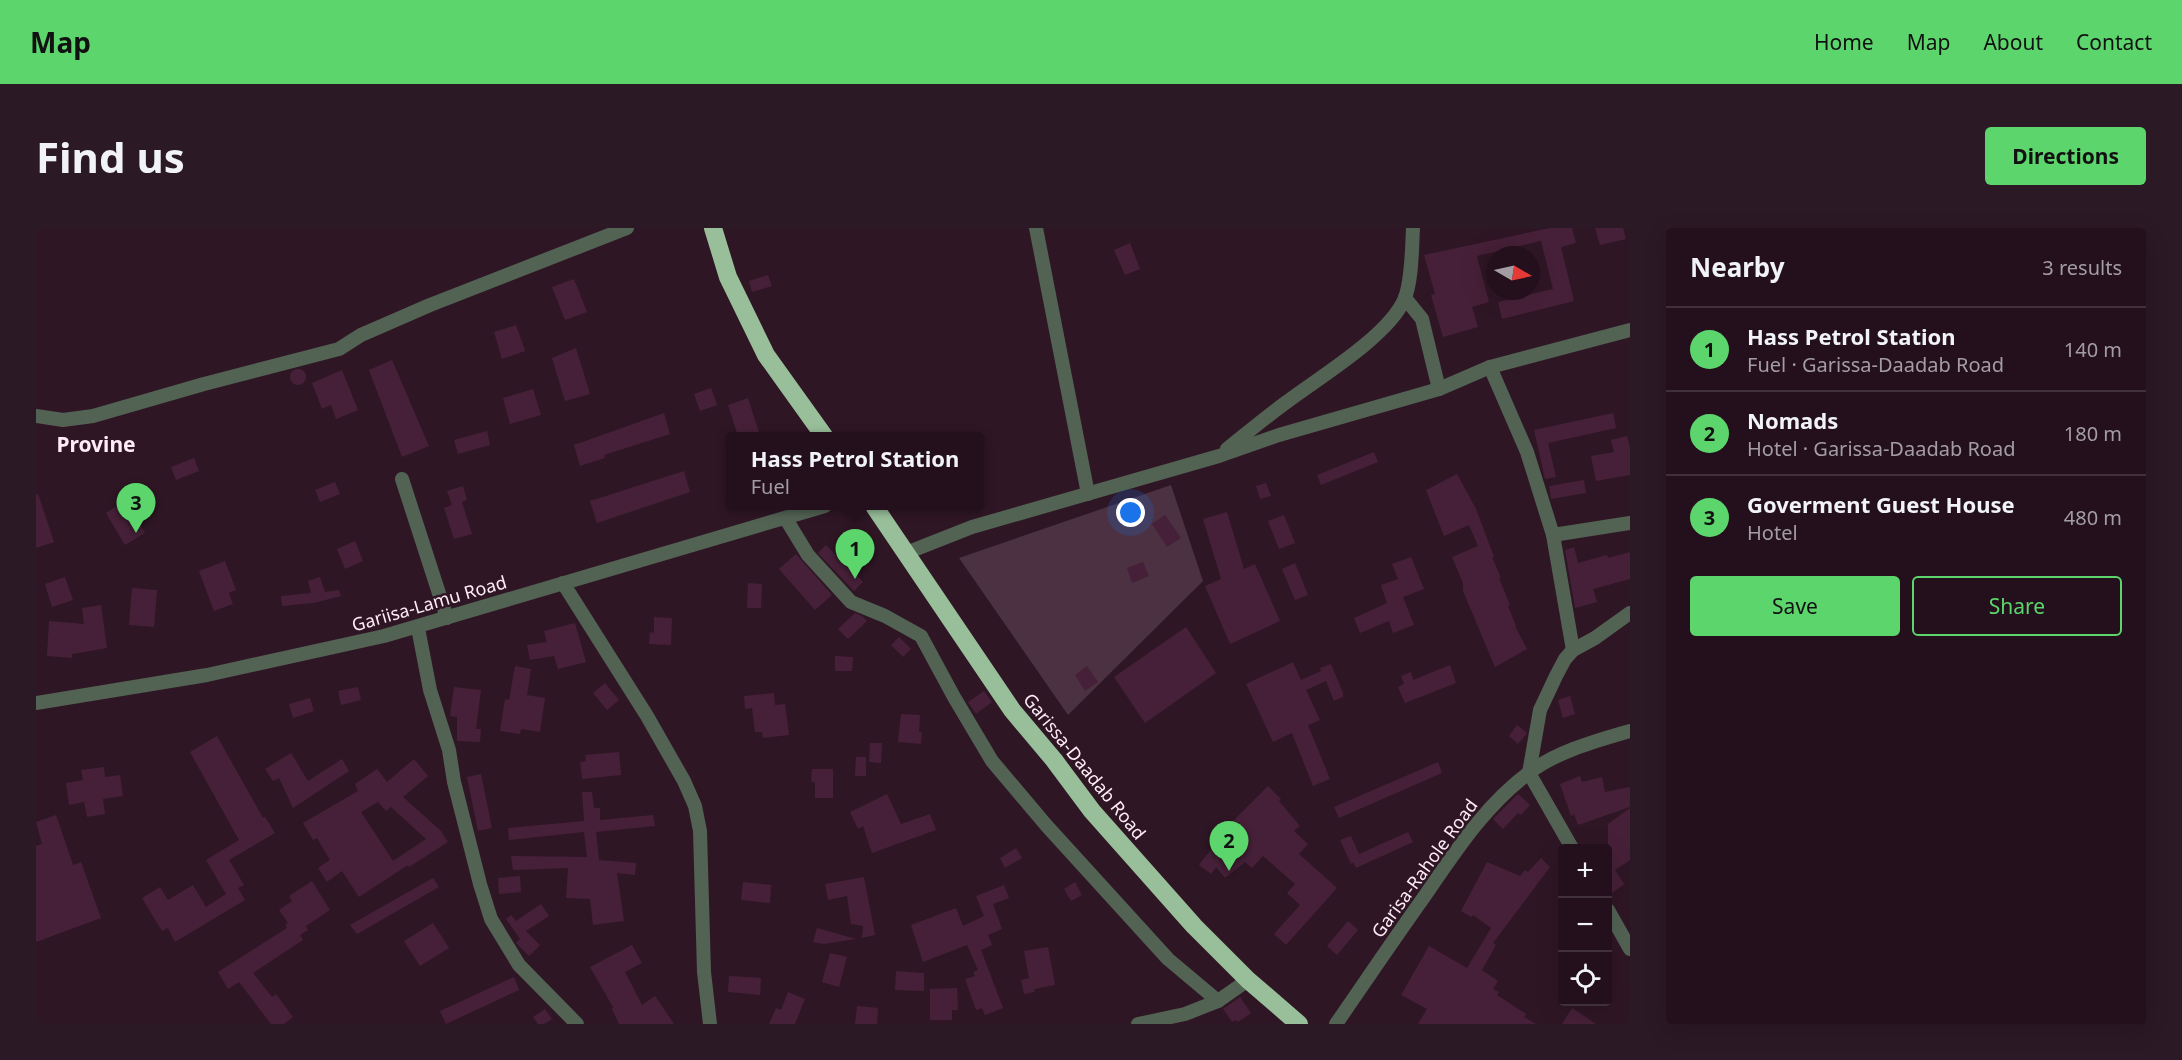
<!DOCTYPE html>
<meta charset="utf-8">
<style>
:root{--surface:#23101c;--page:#2b1925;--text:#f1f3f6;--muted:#a39da3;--line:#40303b;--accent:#5dd56d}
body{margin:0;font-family:"Noto Sans",sans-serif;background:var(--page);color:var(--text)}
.controls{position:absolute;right:18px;bottom:18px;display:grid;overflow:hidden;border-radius:6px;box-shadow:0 6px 24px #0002}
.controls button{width:54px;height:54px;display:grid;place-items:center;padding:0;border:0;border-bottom:2px solid var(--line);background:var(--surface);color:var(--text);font:30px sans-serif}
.compass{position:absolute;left:1450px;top:18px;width:54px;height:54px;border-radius:50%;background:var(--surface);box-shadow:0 6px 24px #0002;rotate:99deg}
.you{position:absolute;left:1095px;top:285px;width:21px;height:21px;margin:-15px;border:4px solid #fff;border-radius:50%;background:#1a73e8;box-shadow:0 0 0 9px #1a73e833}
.badge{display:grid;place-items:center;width:39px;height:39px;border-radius:50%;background:var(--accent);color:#111;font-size:20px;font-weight:700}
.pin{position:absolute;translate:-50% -50px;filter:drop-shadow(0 2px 3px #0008)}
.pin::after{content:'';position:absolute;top:32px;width:21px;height:18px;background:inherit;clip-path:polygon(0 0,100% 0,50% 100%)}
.popup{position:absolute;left:690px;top:204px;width:258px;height:78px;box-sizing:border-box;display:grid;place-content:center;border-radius:6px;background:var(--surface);filter:drop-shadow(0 2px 4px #0005);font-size:20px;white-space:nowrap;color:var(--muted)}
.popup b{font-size:22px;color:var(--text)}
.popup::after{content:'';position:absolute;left:50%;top:100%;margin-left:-12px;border:12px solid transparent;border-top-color:var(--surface)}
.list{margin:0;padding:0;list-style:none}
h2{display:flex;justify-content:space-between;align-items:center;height:78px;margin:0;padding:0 24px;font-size:26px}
h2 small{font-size:20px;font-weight:400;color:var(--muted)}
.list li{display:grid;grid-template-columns:39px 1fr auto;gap:18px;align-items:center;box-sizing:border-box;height:84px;padding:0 24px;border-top:2px solid var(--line)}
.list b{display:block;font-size:22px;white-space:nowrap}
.list p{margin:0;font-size:20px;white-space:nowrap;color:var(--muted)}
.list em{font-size:20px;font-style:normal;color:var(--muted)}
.actions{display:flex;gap:12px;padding:18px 24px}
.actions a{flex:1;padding:14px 0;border:2px solid var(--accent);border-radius:6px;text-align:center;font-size:21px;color:var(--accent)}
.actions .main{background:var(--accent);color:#111}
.icon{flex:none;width:33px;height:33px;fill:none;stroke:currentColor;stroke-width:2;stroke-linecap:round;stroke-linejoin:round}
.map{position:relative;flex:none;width:1594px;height:796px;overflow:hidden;border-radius:6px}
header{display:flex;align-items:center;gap:36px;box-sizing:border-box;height:84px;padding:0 30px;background:var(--accent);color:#111}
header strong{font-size:28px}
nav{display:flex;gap:33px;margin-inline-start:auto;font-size:21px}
.intro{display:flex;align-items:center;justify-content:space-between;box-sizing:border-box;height:144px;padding:0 36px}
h1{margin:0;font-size:42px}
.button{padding:15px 27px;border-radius:6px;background:var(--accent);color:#111;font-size:21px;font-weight:700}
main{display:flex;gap:36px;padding:0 36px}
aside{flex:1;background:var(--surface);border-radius:6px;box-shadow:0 6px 24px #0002}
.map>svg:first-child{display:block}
.green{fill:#4b3141}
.building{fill:#462038;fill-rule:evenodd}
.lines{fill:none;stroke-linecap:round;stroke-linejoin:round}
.minor{stroke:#526253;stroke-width:14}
.highway{stroke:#98bf9a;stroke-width:18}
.labels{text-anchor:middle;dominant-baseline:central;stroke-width:5;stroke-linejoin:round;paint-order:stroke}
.street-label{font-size:18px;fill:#feecf6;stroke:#2f1625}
.quarter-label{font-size:21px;font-weight:bold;fill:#feecf6;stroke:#2f1625}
</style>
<header>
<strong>Map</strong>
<nav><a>Home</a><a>Map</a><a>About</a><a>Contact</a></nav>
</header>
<div class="intro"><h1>Find us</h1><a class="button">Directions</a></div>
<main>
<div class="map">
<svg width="1594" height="796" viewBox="0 0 1594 796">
<rect width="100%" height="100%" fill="#2f1625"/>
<polygon class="green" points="1135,257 1167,353 1032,487 923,330"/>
<g class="building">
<polygon points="1514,0 1536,0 1540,15 1525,19 1538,73 1466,91 1462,74 1517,61 1505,13 1441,28 1453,74 1436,79 1442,99 1407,109 1395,67 1399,66 1388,27"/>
<polygon points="1559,0 1587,0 1590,11 1564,17"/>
<polygon points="1094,15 1104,41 1089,47 1078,22"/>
<polygon points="732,47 736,58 716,64 713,53"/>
<polygon points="538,51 551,84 529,92 516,59"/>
<polygon points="480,97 489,123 466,131 458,104"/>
<polygon points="540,120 554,166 529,173 516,130"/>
<polygon points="356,132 393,218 366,229 333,142"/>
<circle cx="262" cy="149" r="8"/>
<polygon points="306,142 322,182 300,191 295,177 286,181 276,155"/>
<polygon points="675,160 681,177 664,183 658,166"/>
<polygon points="497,161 505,187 474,196 467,170"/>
<polygon points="712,170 724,208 702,208 692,177"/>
<polygon points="628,185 634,206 568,227 569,230 544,238 538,217"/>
<polygon points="1577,185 1580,200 1512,215 1520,249 1509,251 1498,202"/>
<polygon points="451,203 454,217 422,226 418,212"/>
<polygon points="1591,208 1594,220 1594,247 1560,253 1555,228 1578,224 1575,212"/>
<polygon points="1338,224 1342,234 1285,257 1281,247"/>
<polygon points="158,230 163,243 140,252 135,239"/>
<polygon points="648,243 654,264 561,295 554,273"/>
<polygon points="1421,246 1440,281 1458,329 1456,329 1465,350 1463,350 1474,377 1472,378 1480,398 1479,398 1491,421 1459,439 1427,363 1427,355 1416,329 1442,318 1433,297 1408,308 1390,262"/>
<polygon points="1548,252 1550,265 1515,271 1513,258"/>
<polygon points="299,254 304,266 284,274 279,262"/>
<polygon points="1230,255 1235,268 1224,271 1220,258"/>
<polygon points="427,258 431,272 426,274 436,306 418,311 408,280 416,277 411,263"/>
<polygon points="0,266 2,266 18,314 0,320"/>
<polygon points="90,272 109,305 89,317 70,285"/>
<polygon points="1191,284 1208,341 1219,336 1244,393 1194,416 1169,358 1185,351 1167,291"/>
<polygon points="1129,287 1145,310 1131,319 1116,296"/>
<polygon points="1248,287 1259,315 1243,321 1232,293"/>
<polygon points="319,313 327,333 309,341 301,321"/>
<polygon points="790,317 827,354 818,363 782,325"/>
<polygon points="1538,319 1542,335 1571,327 1572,330 1594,324 1594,351 1557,361 1561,374 1539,380 1529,322"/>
<polygon points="760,326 796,367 779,382 743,341"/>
<polygon points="1375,329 1388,361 1367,369 1378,397 1357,405 1353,393 1324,405 1318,390 1351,375 1345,357 1362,351 1356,336"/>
<polygon points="189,333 200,362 193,365 197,376 178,383 163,343"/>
<polygon points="1107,334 1113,348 1096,355 1091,340"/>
<polygon points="1259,335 1272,367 1259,372 1246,341"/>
<polygon points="29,349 37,372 16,379 9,356"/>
<polygon points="284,349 289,364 303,362 305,368 278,375 246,378 245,368 275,365 272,353"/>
<polygon points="712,355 726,356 725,380 711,380"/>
<polygon points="96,360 121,362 118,399 93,397"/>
<polygon points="65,377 71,420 36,426 36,430 11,428 13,393 48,396 46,380"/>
<polygon points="819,385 826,388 831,393 812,411 802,401"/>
<polygon points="618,389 636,390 635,417 613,416 614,404 618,405"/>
<polygon points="539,395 550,434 522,441 518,428 494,432 491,417 511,414 508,403"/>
<polygon points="1150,399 1180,445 1109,495 1078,449"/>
<polygon points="863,409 875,421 867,429 855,417"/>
<polygon points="799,428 817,429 816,443 799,443"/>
<polygon points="1257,434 1265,452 1285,443 1284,440 1295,436 1307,465 1307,469 1298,473 1290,453 1270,462 1284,492 1272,497 1294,551 1277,558 1256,505 1237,514 1210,456"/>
<polygon points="1414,437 1420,455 1369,475 1362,459 1368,456 1365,448 1375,444 1377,452"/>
<polygon points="479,438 495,441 491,467 509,470 504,504 485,501 484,506 464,503 469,471 473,472"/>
<polygon points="1051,438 1062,454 1049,463 1039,447"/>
<polygon points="569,455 583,472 571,482 557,465"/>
<polygon points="322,459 325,472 305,477 302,463"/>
<polygon points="418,459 445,462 440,501 445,501 444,514 421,513 421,489 414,488"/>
<polygon points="948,463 956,474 940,486 932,474"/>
<polygon points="738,465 739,477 749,476 753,507 727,510 726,504 719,504 716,480 709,481 708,468"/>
<polygon points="1534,468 1539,486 1527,490 1522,472"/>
<polygon points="274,470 278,483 257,490 253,476"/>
<polygon points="865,486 884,487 883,504 886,504 885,516 862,514"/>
<polygon points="1481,497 1491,505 1482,516 1473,508"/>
<polygon points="181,508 227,590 229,589 239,605 193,632 208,657 202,660 209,672 139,714 132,700 126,703 106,670 124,659 132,672 157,657 170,679 190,666 170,632 203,612 154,524"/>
<polygon points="834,515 846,515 845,535 833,534"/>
<polygon points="583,524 585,547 546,551 544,534 550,533 549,527"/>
<polygon points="255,525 272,553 306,531 313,543 257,580 243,550 237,553 229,541"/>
<polygon points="820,529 830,529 830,548 819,548"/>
<path d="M378,531L392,548L367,569L405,603L412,614L373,639L372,637L323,669L306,643L291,654L282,640L294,632L281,610L277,612L267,595L322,563L319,556L341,541L351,554ZM342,574L350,583L355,579L390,611L357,633L325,584Z"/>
<polygon points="1402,534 1406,545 1303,590 1298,579"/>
<polygon points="68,539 69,549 84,547 87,568 67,571 69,586 51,589 48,574 33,577 30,555 47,552 45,542"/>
<polygon points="776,541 797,541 797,570 779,570 779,554 775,554"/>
<polygon points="445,546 456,600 442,603 431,549"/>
<polygon points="1544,548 1546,554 1566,549 1569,564 1594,559 1594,579 1542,597 1538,586 1535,588 1524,556"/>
<polygon points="1232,558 1245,571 1243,573 1264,598 1258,603 1272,616 1263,626 1301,660 1250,717 1238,706 1264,677 1251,665 1259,656 1227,628 1216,640 1209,634 1189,650 1180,639 1175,646 1163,637 1183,611 1181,609"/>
<polygon points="546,564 556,564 558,580 564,580 564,592 617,587 619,598 560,604 563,632 600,635 599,647 581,645 588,693 557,697 554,671 530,670 532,640 477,642 475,628 551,629 548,604 473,612 472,600 548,593"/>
<polygon points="851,566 865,596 894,586 900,602 836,625 827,598 822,601 814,584"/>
<polygon points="1482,566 1494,577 1485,587 1482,585 1467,601 1457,591"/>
<polygon points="1594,580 1594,632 1579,642 1588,656 1576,665 1572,658 1572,596"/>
<polygon points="20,587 37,637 45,634 65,690 0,714 0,618 6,616 0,594"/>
<polygon points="1372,604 1377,614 1320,640 1317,634 1315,636 1304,612 1315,608 1323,626"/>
<polygon points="980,620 986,630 969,640 964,630"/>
<polygon points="1505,630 1514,639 1457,715 1460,717 1446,742 1462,753 1457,761 1463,764 1461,767 1490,786 1488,789 1500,796 1382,796 1391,781 1365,767 1393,718 1431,740 1455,700 1437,687 1435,689 1425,683 1451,634 1484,648 1489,642 1492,644"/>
<polygon points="484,648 485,664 463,666 462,650"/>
<polygon points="828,649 839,707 826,710 827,698 815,696 811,668 792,672 789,656"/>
<polygon points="397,650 403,659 321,706 314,697"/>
<polygon points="276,653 294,682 270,698 272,702 264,707 267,712 217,745 236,769 240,766 257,789 248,796 235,796 203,754 192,761 182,744 251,700 249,696 252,695 243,682 256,673 253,668"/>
<polygon points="707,654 735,657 734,675 705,672"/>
<polygon points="1039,654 1046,667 1035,673 1028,661"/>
<polygon points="968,657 973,670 957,676 966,701 952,707 956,717 945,722 967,780 949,787 946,780 940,782 929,751 939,748 937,744 942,742 931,717 887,734 875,697 920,680 927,698 948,688 940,668"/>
<polygon points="505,676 513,688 490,703 504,717 493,728 480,715 484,711 470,691 475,687 480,693"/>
<polygon points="1312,693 1322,702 1301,727 1291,718"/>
<polygon points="397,695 413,720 384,738 368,713"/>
<polygon points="781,700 820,711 788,716 777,714"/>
<polygon points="596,717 606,735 589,744 606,777 619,768 638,796 583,796 576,781 577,779 554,739"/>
<polygon points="1012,719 1019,757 998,761 999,764 988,766 985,752 993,750 988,723"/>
<polygon points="794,725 811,729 803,759 786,754"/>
<polygon points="860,743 888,745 888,763 859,762"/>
<polygon points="693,748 725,750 724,767 692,764"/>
<polygon points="478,749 483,762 410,796 404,783"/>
<polygon points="921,760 922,782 916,782 916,792 894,792 894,761"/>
<polygon points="752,764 769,771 759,796 733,796 740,780 745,782"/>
<polygon points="1204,769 1215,785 1202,794 1200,792 1196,794 1187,781"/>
<polygon points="821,778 842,780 841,796 819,796"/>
<polygon points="1536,780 1560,796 1526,796"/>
<polygon points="509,781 516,791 508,796 502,796 497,789"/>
</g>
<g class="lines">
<g class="minor">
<polyline points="1000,0 1052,266"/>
<polyline points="1369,70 1386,91 1403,161"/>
<polyline points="1454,139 1491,224 1517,307 1594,295"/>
<polyline points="0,188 27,192 57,188 168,156 303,121 325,107 394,77 591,0"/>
<path d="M1191,221C1211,205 1231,188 1252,173C1284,149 1352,108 1368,72C1376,55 1376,19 1377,0"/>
<polyline points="366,251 411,390"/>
<polyline points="750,291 772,327 815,374 849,388 885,408 918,469 956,533 1010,597 1132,731 1182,773"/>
<polyline points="1517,307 1537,422"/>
<polyline points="870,325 936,299 1183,228 1243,207 1403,161 1454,139 1594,102"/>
<polyline points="527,355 611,488 648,553 659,578 664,603 668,744 674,796"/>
<polyline points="382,400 394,462 413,522 418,554 444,656 455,691 483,737 541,796"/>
<polyline points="0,475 171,447 348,408 789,278"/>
<polyline points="1536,620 1493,545 1504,482 1520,448 1529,431 1537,422 1559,410 1594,385"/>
<polyline points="1572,682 1594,721"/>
<polyline points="1102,796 1149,786 1182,773 1212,752"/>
<path d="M1300,796C1329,754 1358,711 1388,669C1419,624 1449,577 1494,544C1522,523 1560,513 1594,503"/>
</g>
<g class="highway">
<polyline points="677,0 692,49 730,127 788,208"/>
<polyline points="838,278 976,482 1018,532 1056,583 1158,698 1212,752 1263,796"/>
</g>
</g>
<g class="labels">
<g class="street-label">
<text transform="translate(393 375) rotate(-16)">Gariisa-Lamu Road</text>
<text transform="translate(1049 538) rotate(51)">Garissa-Daadab Road</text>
<text transform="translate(1388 640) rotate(-54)">Garisa-Rahole Road</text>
</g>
<g class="quarter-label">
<text x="60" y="216">Provine</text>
</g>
</g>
</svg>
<div class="controls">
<button>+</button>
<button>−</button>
<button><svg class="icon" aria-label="locate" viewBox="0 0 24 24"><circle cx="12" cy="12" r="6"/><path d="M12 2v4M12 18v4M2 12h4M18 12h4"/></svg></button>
</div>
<svg class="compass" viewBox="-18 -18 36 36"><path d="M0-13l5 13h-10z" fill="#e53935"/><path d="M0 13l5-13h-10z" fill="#a39da3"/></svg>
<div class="you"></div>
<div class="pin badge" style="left:819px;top:351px">1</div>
<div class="popup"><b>Hass Petrol Station</b>Fuel</div>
<div class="pin badge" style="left:1193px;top:643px">2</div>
<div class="pin badge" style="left:100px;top:305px">3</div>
</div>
<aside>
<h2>Nearby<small>3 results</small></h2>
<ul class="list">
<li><span class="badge">1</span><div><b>Hass Petrol Station</b><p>Fuel · Garissa-Daadab Road</p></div><em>140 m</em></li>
<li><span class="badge">2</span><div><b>Nomads</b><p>Hotel · Garissa-Daadab Road</p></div><em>180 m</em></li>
<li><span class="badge">3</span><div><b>Goverment Guest House</b><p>Hotel</p></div><em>480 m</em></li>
</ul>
<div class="actions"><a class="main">Save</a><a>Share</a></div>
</aside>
</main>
